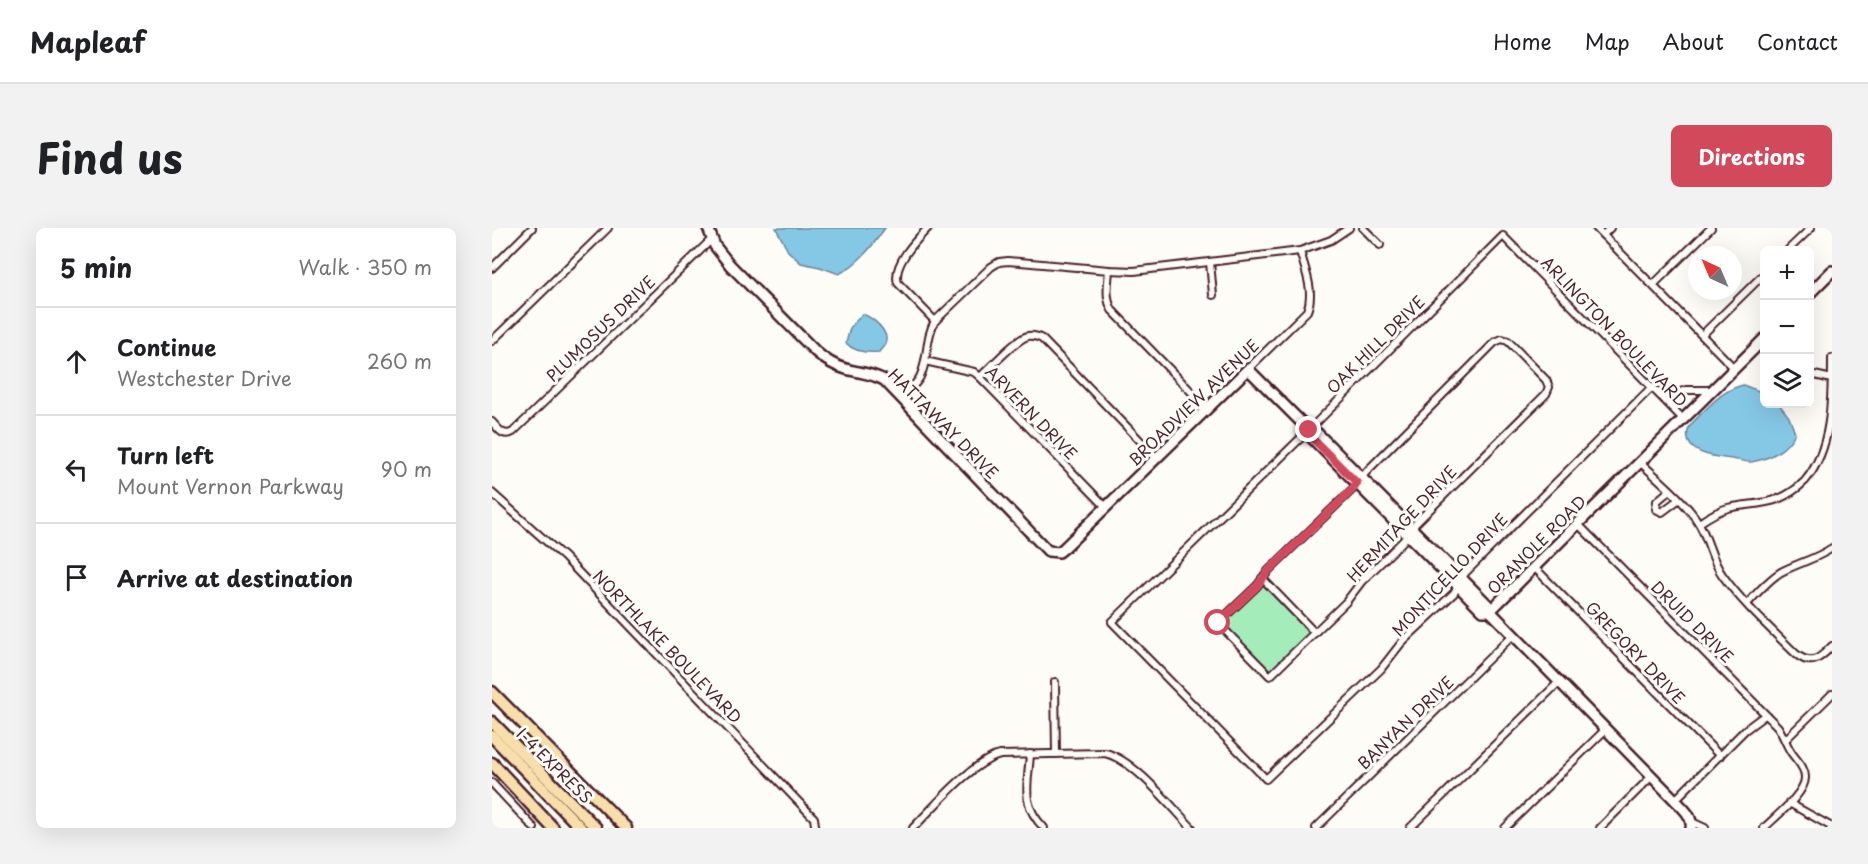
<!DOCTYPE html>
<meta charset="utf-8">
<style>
:root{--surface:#fff;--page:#f2f2f2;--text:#202124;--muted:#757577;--line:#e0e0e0;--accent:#d1495b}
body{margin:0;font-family:"Playpen Sans",sans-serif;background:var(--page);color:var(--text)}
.controls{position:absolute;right:18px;top:18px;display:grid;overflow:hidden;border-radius:9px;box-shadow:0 6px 24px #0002}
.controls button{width:54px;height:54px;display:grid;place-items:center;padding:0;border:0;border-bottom:2px solid var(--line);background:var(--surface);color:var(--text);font:30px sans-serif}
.compass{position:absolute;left:1196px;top:18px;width:54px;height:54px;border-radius:50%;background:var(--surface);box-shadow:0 6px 24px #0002;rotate:316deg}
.stop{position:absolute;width:18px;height:18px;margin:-14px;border:4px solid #d1495b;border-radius:50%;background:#fff}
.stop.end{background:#d1495b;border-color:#fff;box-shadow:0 2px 6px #0008}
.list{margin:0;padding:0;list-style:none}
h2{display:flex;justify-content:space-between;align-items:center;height:78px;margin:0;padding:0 24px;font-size:26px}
h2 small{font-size:20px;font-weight:400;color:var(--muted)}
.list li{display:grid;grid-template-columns:39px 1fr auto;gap:18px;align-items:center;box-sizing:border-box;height:108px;padding:0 24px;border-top:2px solid var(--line)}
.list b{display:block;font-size:22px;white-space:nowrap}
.list p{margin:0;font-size:20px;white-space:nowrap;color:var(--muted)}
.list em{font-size:20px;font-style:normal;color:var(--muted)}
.icon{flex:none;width:33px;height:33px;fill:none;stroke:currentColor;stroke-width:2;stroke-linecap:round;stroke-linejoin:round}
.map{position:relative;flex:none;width:1340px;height:600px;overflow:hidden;border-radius:9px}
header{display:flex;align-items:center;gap:36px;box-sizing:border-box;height:84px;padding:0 30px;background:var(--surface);border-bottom:2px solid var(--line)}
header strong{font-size:28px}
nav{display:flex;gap:33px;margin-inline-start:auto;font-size:21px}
.intro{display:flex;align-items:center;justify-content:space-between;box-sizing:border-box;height:144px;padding:0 36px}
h1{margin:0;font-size:42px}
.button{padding:15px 27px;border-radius:9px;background:var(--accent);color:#fff;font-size:21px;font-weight:700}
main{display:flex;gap:36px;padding:0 36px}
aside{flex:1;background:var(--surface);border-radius:9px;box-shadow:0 6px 24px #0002}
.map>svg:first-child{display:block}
.green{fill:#a4edbb;stroke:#778673;stroke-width:1.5}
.water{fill:#85c8e6;stroke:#6d849b;stroke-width:1.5}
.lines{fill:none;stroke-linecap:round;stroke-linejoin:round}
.street-casing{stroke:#4a1f2b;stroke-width:10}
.secondary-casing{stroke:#4a1f2b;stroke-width:14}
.highway-casing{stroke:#4a1f2b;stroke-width:15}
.street{stroke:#fdfcf7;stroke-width:6}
.secondary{stroke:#fdfcf7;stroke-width:9}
.highway{stroke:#f8deab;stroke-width:10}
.route{stroke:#d1495b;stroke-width:8}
.labels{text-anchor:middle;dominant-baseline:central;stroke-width:6;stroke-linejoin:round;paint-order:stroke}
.street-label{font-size:16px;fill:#4a1f2b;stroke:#fdfcf7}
</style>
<header>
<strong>Mapleaf</strong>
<nav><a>Home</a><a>Map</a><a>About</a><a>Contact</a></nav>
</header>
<div class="intro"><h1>Find us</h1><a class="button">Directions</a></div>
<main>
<aside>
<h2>5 min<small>Walk · 350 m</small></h2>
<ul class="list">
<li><svg class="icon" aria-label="ahead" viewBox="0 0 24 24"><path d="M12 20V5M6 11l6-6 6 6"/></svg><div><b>Continue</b><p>Westchester Drive</p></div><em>260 m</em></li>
<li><svg class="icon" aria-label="left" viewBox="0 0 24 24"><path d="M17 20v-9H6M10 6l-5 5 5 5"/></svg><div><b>Turn left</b><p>Mount Vernon Parkway</p></div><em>90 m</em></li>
<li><svg class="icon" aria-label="arrive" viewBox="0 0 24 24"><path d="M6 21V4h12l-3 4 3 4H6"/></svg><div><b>Arrive at destination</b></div></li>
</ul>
</aside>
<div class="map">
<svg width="1340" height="600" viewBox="0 0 1340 600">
<rect width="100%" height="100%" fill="#fdfcf7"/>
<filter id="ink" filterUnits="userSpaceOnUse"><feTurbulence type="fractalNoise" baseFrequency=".0167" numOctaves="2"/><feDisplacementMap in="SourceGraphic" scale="12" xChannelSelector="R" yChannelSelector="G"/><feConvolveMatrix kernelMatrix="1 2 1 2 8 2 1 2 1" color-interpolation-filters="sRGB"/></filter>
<g filter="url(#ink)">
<polygon class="green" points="770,356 817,405 778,443 731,395"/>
<g class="water">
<path d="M284,0H393C380,19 367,35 347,46L328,39L309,35L296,23Z"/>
<path d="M370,86C380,89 399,104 393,116C392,119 389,121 387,124C375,125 362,124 354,115L358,100Z"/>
<path d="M1251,157L1272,165V176H1287L1297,189L1303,205C1295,222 1277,231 1259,234C1253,234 1246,232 1240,231C1225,229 1191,227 1196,203C1197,196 1206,190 1210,185C1223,172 1234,161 1251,157Z"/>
</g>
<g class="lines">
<g class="street-casing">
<g id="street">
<path d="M436,0C424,12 400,37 406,55L443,93"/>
<polyline points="871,0 888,17"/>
<polyline points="1104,0 1242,140"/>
<polyline points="1111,7 1118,0"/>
<polyline points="1296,22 1319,0"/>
<polyline points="718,34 721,67"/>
<polyline points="0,40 40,0"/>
<path d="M617,42C616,57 613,69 620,82L716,181"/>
<polyline points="1161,57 1219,0"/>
<polyline points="1210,107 1272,46"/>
<polygon points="1010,111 1016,113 1054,152 1057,159 1054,166 924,295 911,313 870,353 854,374 778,448 726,395 765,358 777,342 860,262 875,243 1003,114"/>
<polyline points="0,113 116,0"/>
<polyline points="433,133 482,144 488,149 614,279"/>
<path d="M756,141L815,83C823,64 813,42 808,23"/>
<polyline points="1318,146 1340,151"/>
<path d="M488,149C498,140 525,110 536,108C541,107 545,108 550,111L665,230"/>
<polyline points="1160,159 973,345 962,365 910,414 889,441 774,551 620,394 817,202 1011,8 1191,191"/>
<polyline points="1165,164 1177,167 1195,162 1220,162"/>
<path d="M409,170C415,163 424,157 428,149C437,131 433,109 443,93L499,39L507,34L516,33L617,42L642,43L808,23L839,12L857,0"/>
<path d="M0,194C6,200 11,210 21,204L220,11"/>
<path d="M1148,234C1166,251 1193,273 1206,294C1217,311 1219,332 1231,348C1252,377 1279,401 1304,426C1320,439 1328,430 1340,418"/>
<polyline points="1177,263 1165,273 1164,281 1170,284 1186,272"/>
<polyline points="0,265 72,329 322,590 323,597"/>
<path d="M1207,295C1216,289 1225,283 1236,280C1252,276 1270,277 1286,271C1296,267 1305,261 1313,253C1340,221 1340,173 1340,130"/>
<path d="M1086,296L1286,499C1291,507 1294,516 1299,524C1304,532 1313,539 1313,549C1314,565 1283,589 1272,600"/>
<polyline points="1042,339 1228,528"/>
<polyline points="770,350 823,405"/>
<path d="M1255,376C1265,365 1276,352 1289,344C1306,335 1324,331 1340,320"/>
<polyline points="563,454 564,526"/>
<polyline points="1293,512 1340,466"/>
<path d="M538,526C536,558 528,575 552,600"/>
<polyline points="0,555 42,600"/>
<polyline points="1183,572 1253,502 1273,487"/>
<polyline points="1297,575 1340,599"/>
<polyline points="1200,594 1213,600"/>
<path d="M421,600C442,579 481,533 508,527L613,525C641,531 679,578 700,600"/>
<polyline points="824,600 1021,407"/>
<polyline points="918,600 1067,454"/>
<polyline points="1013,600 1114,501"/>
<polyline points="1108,600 1160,548"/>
</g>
</g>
<g class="secondary-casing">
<g id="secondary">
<path d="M216,0L223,18L238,37L324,124C333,132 343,138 354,141C368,145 379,145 392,152L556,323L567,324L572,320L756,141L817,202L820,210L991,383H998"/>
<polyline points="1318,65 1340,43"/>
<path d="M817,202L825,205L996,377L998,383L1183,572C1191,580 1201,588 1199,600"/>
<polyline points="998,383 1272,111"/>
</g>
</g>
<g class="highway-casing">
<g id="highway">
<polyline points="0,464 134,600"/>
<polyline points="0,494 104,600"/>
<polyline points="0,508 89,600"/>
<polyline points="0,535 61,600"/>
</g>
</g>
<use href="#street" class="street"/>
<use href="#secondary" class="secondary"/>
<use href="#highway" class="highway"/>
</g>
</g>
<g class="lines" filter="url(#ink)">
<polyline class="route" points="726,395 765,358 777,342 860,262 865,255 820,210 817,202"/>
</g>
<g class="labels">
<g class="street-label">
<text transform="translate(108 100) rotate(-44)">PLUMOSUS DRIVE</text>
<text transform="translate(1123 103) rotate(46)">ARLINGTON BOULEVARD</text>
<text transform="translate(883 116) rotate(-45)">OAK HILL DRIVE</text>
<text transform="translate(701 174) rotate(-44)">BROADVIEW AVENUE</text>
<text transform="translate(540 184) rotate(46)">ARVERN DRIVE</text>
<text transform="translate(452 195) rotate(45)">HATTAWAY DRIVE</text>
<text transform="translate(909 295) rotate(-47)">HERMITAGE DRIVE</text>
<text transform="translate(1044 316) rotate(-45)">ORANOLE ROAD</text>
<text transform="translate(957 346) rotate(-47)">MONTICELLO DRIVE</text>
<text transform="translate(1201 393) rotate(45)">DRUID DRIVE</text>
<text transform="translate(176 418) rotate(46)">NORTHLAKE BOULEVARD</text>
<text transform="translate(1144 424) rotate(46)">GREGORY DRIVE</text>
<text transform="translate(913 494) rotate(-44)">BANYAN DRIVE</text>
<text transform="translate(63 537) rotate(45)">I-4 EXPRESS</text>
</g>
</g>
</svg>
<div class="controls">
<button>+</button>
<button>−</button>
<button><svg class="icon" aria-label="layers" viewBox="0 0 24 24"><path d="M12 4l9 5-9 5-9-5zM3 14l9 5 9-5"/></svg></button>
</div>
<svg class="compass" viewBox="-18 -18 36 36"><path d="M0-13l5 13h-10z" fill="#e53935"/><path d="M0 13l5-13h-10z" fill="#757577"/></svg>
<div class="stop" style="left:726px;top:395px"></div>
<div class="stop end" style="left:817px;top:202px"></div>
</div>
</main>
